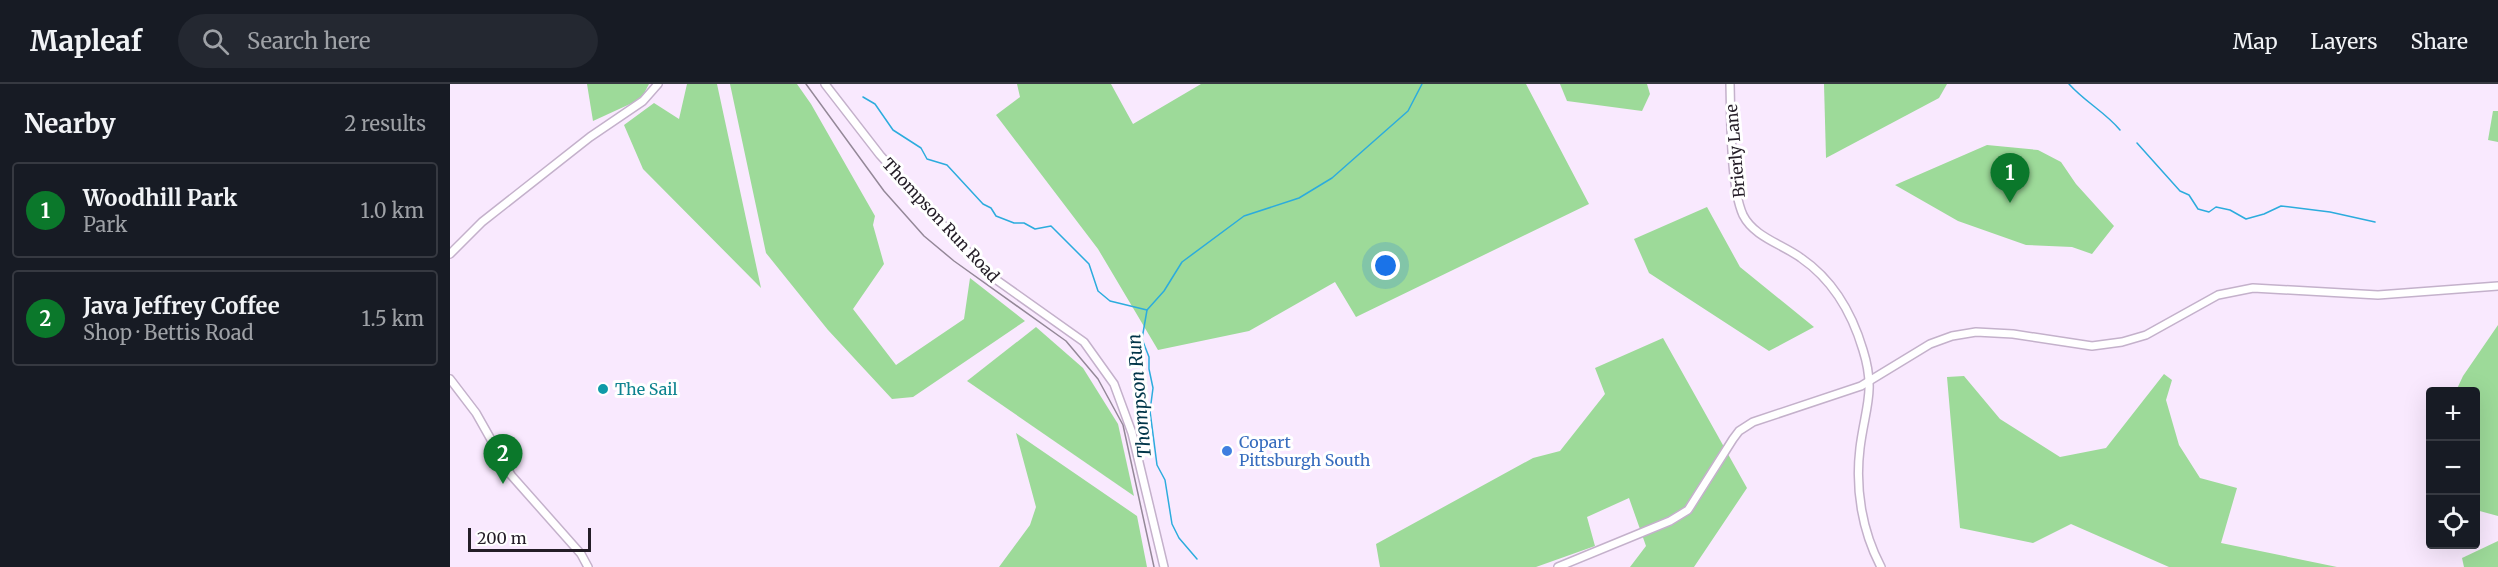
<!DOCTYPE html>
<meta charset="utf-8">
<style>
:root{--surface:#171b24;--page:#242831;--text:#f1f3f6;--muted:#9ea1a6;--line:#363941;--accent:#0b782b}
body{margin:0;font-family:Merriweather,serif;background:var(--page);color:var(--text)}
.controls{position:absolute;right:18px;bottom:18px;display:grid;overflow:hidden;border-radius:6px;box-shadow:0 6px 24px #0002}
.controls button{width:54px;height:54px;display:grid;place-items:center;padding:0;border:0;border-bottom:2px solid var(--line);background:var(--surface);color:var(--text);font:30px sans-serif}
.scale{position:absolute;left:18px;bottom:15px;width:123px;box-sizing:border-box;padding-left:6px;border:3px solid #241d27;border-top:0;font-size:16px;line-height:21px;white-space:nowrap;color:#241d27;-webkit-text-stroke:4px #fff;paint-order:stroke}
.you{position:absolute;left:936px;top:182px;width:21px;height:21px;margin:-15px;border:4px solid #fff;border-radius:50%;background:#1a73e8;box-shadow:0 0 0 9px #1a73e833}
.badge{display:grid;place-items:center;width:39px;height:39px;border-radius:50%;background:var(--accent);color:#fff;font-size:20px;font-weight:700}
.pin{position:absolute;translate:-50% -50px;filter:drop-shadow(0 2px 3px #0008)}
.pin::after{content:'';position:absolute;top:32px;width:21px;height:18px;background:inherit;clip-path:polygon(0 0,100% 0,50% 100%)}
.list{margin:0;padding:0;list-style:none}
h2{display:flex;justify-content:space-between;align-items:center;height:78px;margin:0;padding:0 24px;font-size:26px}
h2 small{font-size:20px;font-weight:400;color:var(--muted)}
.list li{display:grid;grid-template-columns:39px 1fr auto;gap:18px;align-items:center;box-sizing:border-box;height:96px;margin:0 12px 12px;padding:0 12px;border:2px solid var(--line);border-radius:6px}
.list b{display:block;font-size:22px;white-space:nowrap}
.list p{margin:0;font-size:20px;white-space:nowrap;color:var(--muted)}
.list em{font-size:20px;font-style:normal;color:var(--muted)}
.icon{flex:none;width:33px;height:33px;fill:none;stroke:currentColor;stroke-width:2;stroke-linecap:round;stroke-linejoin:round}
.map{position:relative;flex:none;width:2048px;height:483px;overflow:hidden}
header{display:flex;align-items:center;gap:36px;box-sizing:border-box;height:84px;padding:0 30px;background:var(--surface);border-bottom:2px solid var(--line)}
header strong{font-size:28px}
nav{display:flex;gap:33px;margin-inline-start:auto;font-size:21px}
.search{width:420px;height:54px;background:var(--page);display:flex;align-items:center;gap:15px;box-sizing:border-box;padding:0 21px;border-radius:33px;color:var(--muted);font-size:22px}
main{display:flex}
aside{flex:1;background:var(--surface)}
.map>svg:first-child{display:block}
.green{fill:#9dda99}
.lines{fill:none;stroke-linecap:round;stroke-linejoin:round}
.stream{stroke:#2cacdd;stroke-width:1.5}
.secondary-casing{stroke:#c4b1cb;stroke-width:10}
.secondary{stroke:#fff;stroke-width:7}
.rail{stroke:#948898;stroke-width:1.5}
.culture-dot{fill:#0f9aa8;stroke:#fff;stroke-width:2}
.shop-dot{fill:#3f7fe0;stroke:#fff;stroke-width:2}
.labels{text-anchor:middle;dominant-baseline:central;stroke-width:6;stroke-linejoin:round;paint-order:stroke}
.street-label{font-size:16px;fill:#241d27;stroke:#fff}
.culture-label{font-size:16px;fill:#0d838f;stroke:#fff;text-anchor:start}
.shop-label{font-size:16px;fill:#366cbe;stroke:#fff;text-anchor:start}
.water-label{font-size:18px;font-style:italic;fill:#003549;stroke:#fff}
</style>
<header>
<strong>Mapleaf</strong>
<div class="search"><svg class="icon" aria-label="search" viewBox="0 0 24 24"><circle cx="10" cy="10" r="6"/><path d="M15 15l6 6"/></svg>Search here</div>
<nav><a>Map</a><a>Layers</a><a>Share</a></nav>
</header>
<main>
<aside>
<h2>Nearby<small>2 results</small></h2>
<ul class="list">
<li><span class="badge">1</span><div><b>Woodhill Park</b><p>Park</p></div><em>1.0 km</em></li>
<li><span class="badge">2</span><div><b>Java Jeffrey Coffee</b><p>Shop · Bettis Road</p></div><em>1.5 km</em></li>
</ul>
</aside>
<div class="map">
<svg width="2048" height="483" viewBox="0 0 2048 483">
<rect width="100%" height="100%" fill="#f9e9fe"/>
<g class="green">
<polygon points="137,0 199,0 191,15 143,37"/>
<polygon points="237,0 267,0 311,204 193,85 174,41 204,19 229,35"/>
<polygon points="280,0 347,0 361,20 425,132 423,141 434,180 403,225 446,281 514,235 520,194 575,237 463,313 442,315 378,246 316,169"/>
<polygon points="567,0 661,0 683,40 751,0 1076,0 1139,120 906,233 885,198 799,247 708,266 648,165 546,31 570,13"/>
<polygon points="1110,0 1197,0 1200,10 1192,27 1117,17"/>
<polygon points="1374,0 1497,0 1489,14 1376,74"/>
<polygon points="2043,27 2048,27 2048,58 2038,56"/>
<polygon points="1537,61 1588,66 1611,78 1626,100 1664,142 1642,170 1622,163 1576,161 1508,137 1445,101"/>
<polygon points="1257,123 1290,183 1364,243 1319,267 1199,189 1184,155"/>
<polygon points="2048,241 2048,432 2026,426 2026,370 2029,359 2026,356 2026,308 2006,307 2013,292"/>
<polygon points="586,243 633,284 668,340 684,412 517,297"/>
<polygon points="1213,254 1297,404 1244,483 1180,483 1196,462 1179,414 1137,433 1145,462 1086,483 930,483 926,460 1083,374 1110,367 1155,310 1145,284"/>
<polygon points="1714,290 1722,296 1716,316 1729,361 1750,394 1787,404 1771,459 1887,483 1719,483 1621,440 1583,459 1510,444 1497,293 1514,292 1550,335 1610,373 1656,364"/>
<polygon points="566,349 687,432 697,483 549,483 580,441 586,423"/>
<polygon points="2048,457 2048,483 2014,483 2012,474"/>
</g>
<g class="lines">
<g class="stream">
<path d="M1619,0C1635,18 1655,28 1670,46"/>
<polyline points="413,13 425,20 443,46 471,64 477,75 497,81 533,120 541,124 546,132 564,139 574,139 585,145 601,142 639,180 648,207 660,217 697,226 692,255 699,273 699,285 703,304 700,327 707,381 715,396 722,440 729,454 747,475"/>
<polyline points="1687,59 1730,107 1739,111 1748,125 1759,128 1766,123 1780,126 1796,135 1814,130 1831,122 1880,128 1925,138"/>
<polyline points="697,226 714,207 732,178 794,132 849,114 882,94 958,27 972,0"/>
</g>
<g class="secondary-casing">
<g id="secondary">
<polyline points="375,0 430,71 512,162 548,197 634,258 664,300 682,349 714,483"/>
<path d="M1280,0C1281,34 1280,102 1293,131C1304,153 1332,160 1351,174C1383,196 1402,229 1413,266C1426,307 1415,324 1410,364C1405,405 1412,447 1431,483"/>
<polyline points="0,170 32,138 140,53 193,17 208,0"/>
<polyline points="0,295 26,329 61,391 131,470 138,483"/>
<polyline points="1108,483 1220,437 1238,426 1283,355 1289,347 1303,338 1411,302 1480,260 1502,252 1526,248 1563,250 1642,262 1672,258 1696,251 1768,211 1803,204 1928,211 2048,202"/>
</g>
</g>
<use href="#secondary" class="secondary"/>
<polyline class="rail" points="356,0 434,107 474,152 504,177 616,257 648,295 673,341 704,483"/>
</g>
<circle class="culture-dot" cx="153" cy="305" r="6"/>
<circle class="shop-dot" cx="777" cy="367" r="6"/>
<g class="labels">
<g class="street-label">
<text transform="translate(1285 67) rotate(-95)">Brierly Lane</text>
<text transform="translate(491 136) rotate(47)">Thompson Run Road</text>
</g>
<g class="culture-label">
<text x="165" y="305">The Sail</text>
</g>
<g class="shop-label">
<text x="789" y="358">Copart<tspan x="789" dy="18">Pittsburgh South</tspan></text>
</g>
<g class="water-label">
<text transform="translate(689 312) rotate(-95)">Thompson Run</text>
</g>
</g>
</svg>
<div class="controls">
<button>+</button>
<button>−</button>
<button><svg class="icon" aria-label="locate" viewBox="0 0 24 24"><circle cx="12" cy="12" r="6"/><path d="M12 2v4M12 18v4M2 12h4M18 12h4"/></svg></button>
</div>
<div class="scale">200 m</div>
<div class="you"></div>
<div class="pin badge" style="left:1560px;top:119px">1</div>
<div class="pin badge" style="left:53px;top:400px">2</div>
</div>
</main>
